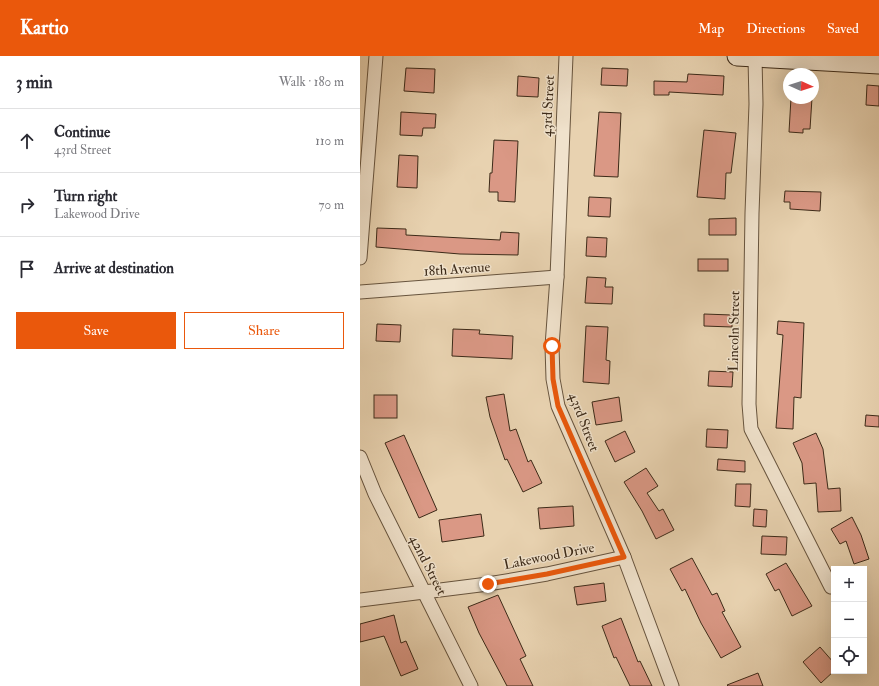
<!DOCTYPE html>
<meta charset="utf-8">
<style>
:root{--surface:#fff;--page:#f2f2f3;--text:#2b2b33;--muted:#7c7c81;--line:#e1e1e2;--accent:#ea580c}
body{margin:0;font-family:"IM FELL Double Pica",serif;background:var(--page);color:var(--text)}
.controls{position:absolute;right:12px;bottom:12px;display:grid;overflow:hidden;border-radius:0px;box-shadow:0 4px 16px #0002}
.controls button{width:36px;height:36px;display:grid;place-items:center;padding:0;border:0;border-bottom:1px solid var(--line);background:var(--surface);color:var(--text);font:20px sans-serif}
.compass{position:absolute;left:423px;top:12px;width:36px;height:36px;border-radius:50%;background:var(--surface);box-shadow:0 4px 16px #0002;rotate:93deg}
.stop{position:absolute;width:12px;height:12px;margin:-9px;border:3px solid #ea580c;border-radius:50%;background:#fff}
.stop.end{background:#ea580c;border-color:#fff;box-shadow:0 1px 4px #0008}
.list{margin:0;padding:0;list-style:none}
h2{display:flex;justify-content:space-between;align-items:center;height:52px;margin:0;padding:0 16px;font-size:17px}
h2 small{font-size:13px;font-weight:400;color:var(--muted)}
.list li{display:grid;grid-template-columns:26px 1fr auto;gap:12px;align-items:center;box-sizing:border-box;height:64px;padding:0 16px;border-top:1px solid var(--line)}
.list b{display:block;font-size:15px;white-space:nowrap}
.list p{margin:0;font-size:13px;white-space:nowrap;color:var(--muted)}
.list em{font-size:13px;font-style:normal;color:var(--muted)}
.actions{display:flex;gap:8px;padding:12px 16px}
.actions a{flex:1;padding:9px 0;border:1px solid var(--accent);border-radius:0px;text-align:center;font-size:14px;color:var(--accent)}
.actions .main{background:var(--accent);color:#fff}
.icon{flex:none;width:22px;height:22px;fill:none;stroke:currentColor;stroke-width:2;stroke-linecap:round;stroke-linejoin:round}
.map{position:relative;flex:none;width:519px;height:630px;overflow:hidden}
header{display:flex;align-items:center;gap:24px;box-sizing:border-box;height:56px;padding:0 20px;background:var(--accent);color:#fff}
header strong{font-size:19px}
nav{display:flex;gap:22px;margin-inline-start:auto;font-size:14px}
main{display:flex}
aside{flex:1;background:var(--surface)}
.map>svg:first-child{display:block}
.building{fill:#da9885;stroke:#3c2a18}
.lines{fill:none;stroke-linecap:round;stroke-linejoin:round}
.street-casing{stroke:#67543e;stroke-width:15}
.secondary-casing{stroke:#3c2a18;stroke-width:21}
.street{stroke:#f0e2cc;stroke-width:13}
.secondary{stroke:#f0e2cc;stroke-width:19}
.route{stroke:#ea580c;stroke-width:5}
.labels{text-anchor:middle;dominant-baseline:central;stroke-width:3;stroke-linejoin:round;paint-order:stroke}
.street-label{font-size:14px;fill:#3c2a18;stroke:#f0e2cc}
</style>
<header>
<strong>Kartio</strong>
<nav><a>Map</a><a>Directions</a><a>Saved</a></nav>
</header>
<main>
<aside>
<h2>3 min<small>Walk · 180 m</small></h2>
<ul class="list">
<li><svg class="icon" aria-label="ahead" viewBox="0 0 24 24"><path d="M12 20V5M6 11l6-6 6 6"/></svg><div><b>Continue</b><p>43rd Street</p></div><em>110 m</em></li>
<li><svg class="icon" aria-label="right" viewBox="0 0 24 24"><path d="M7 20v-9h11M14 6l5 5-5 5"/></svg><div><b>Turn right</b><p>Lakewood Drive</p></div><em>70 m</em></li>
<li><svg class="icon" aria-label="arrive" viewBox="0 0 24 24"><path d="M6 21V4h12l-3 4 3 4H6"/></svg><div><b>Arrive at destination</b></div></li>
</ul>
<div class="actions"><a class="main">Save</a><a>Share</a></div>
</aside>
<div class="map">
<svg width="519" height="630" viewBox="0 0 519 630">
<rect width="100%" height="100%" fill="#e8d2b0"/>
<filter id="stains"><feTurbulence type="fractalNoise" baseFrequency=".005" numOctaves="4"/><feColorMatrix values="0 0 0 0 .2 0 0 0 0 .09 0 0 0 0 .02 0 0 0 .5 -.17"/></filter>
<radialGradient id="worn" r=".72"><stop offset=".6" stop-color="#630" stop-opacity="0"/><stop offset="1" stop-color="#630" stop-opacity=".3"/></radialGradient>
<g class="building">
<polygon points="46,12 75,13 74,37 44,35"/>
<polygon points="242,12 268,13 267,30 241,29"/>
<polygon points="328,18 364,20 363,39 309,36 309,39 294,39 294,25 327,26"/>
<polygon points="158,20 179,22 178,41 157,40"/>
<polygon points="507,29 519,30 519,50 506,49"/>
<polygon points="431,42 452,42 450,73 443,73 443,77 429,76"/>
<polygon points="41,56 76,58 75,72 63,72 62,80 40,79"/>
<polygon points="239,56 261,57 258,121 234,120"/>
<polygon points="344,74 376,77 371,117 366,117 365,143 337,141"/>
<polygon points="134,84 158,85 155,146 138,145 138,136 129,136 130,117 132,117"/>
<polygon points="39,99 58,100 57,132 37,131"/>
<polygon points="425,135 461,136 460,155 430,153 430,146 424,146"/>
<polygon points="229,141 251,142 250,161 228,160"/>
<polygon points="376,162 376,179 349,179 349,163"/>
<polygon points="17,172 46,173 46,179 140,184 141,176 159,177 158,199 100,198 16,191"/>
<polygon points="227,181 247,182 246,201 226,200"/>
<rect x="338" y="203" width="30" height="12"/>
<polygon points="227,221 246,222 245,231 253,231 252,248 225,247"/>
<polygon points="344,258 372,259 372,271 344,270"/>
<polygon points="418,265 444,267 441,342 434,341 433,373 416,372 423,279 417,278"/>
<polygon points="17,268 41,269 40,286 16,285"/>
<polygon points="226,270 248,271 246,304 250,305 249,328 223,326"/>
<polygon points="93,273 120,274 119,278 153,280 152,303 92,300"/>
<polygon points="349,315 373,316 372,331 348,330"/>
<polygon points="144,338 150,375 156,373 168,406 171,404 182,427 163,436 147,403 145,404 130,361 126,341"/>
<rect x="14" y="339" width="23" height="23"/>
<polygon points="259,341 262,365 236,369 232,346"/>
<polygon points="506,359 519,360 519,371 505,370"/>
<polygon points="347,373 368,374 367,392 346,391"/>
<polygon points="265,375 275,396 255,406 245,385"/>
<polygon points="456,377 463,393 468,433 480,432 481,455 458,456 456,427 444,428 442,407 433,387"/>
<polygon points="44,379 77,454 59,462 25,387"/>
<polygon points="358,403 385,405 385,416 357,414"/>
<polygon points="286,412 298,430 287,437 299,455 303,453 314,474 296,483 282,455 264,426"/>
<polygon points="376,428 391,428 390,451 375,450"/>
<polygon points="213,450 214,470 180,473 178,452"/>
<polygon points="394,453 407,454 406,471 393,470"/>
<polygon points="121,458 124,480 82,486 79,464"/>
<polygon points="492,461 501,479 509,503 494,508 486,485 480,488 471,473"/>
<polygon points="402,480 427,481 426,499 401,498"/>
<polygon points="332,502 352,539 357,537 365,555 362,556 381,591 361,602 341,567 325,533 322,535 310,513"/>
<polygon points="426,507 452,550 432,560 419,533 415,535 406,518"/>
<polygon points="244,527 246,545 217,549 214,531"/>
<polygon points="138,539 166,600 160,603 173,630 147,630 119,577 108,551"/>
<polygon points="34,559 41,587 46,585 58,613 41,620 24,580 0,586 0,568"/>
<polygon points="261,562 278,606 280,605 292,630 270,630 256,601 254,602 242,570"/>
<polygon points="460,591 474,607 474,615 461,627 443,606"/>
<polygon points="398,617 403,630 368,630 367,629"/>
</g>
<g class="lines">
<g class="street-casing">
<g id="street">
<polyline points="206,0 197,221 192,290 193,323 198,350 264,501 312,630"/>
<polyline points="395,1 396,48 392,157 389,348 391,373 471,531"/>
<polyline points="0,202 16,0"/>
<polyline points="0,236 197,221"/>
<polyline points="0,401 15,438 111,630"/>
<polyline points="0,544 128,528 187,518 264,501"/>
</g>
</g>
<g class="secondary-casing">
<polyline id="secondary" points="377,0 519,8"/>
</g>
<use href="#street" class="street"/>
<use href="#secondary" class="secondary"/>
</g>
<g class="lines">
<polyline class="route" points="128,528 187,518 264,501 198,350 193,323 192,290"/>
</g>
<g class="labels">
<g class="street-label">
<text transform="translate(188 50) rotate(-87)">43rd Street</text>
<text transform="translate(97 213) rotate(-4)">18th Avenue</text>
<text transform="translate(374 275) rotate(-89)">Lincoln Street</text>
<text transform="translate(224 366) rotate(69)">43rd Street</text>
<text transform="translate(189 500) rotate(-11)">Lakewood Drive</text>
<text transform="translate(68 509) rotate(63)">42nd Street</text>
</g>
</g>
<rect width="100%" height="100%" filter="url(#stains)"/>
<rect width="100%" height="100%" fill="url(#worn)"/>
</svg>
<div class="controls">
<button>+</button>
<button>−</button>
<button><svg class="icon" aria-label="locate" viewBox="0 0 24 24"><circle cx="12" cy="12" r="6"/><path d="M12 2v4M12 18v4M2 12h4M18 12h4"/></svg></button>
</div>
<svg class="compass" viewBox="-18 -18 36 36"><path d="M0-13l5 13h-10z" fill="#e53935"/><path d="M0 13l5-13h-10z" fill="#7c7c81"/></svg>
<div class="stop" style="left:192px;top:290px"></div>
<div class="stop end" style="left:128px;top:528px"></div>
</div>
</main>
